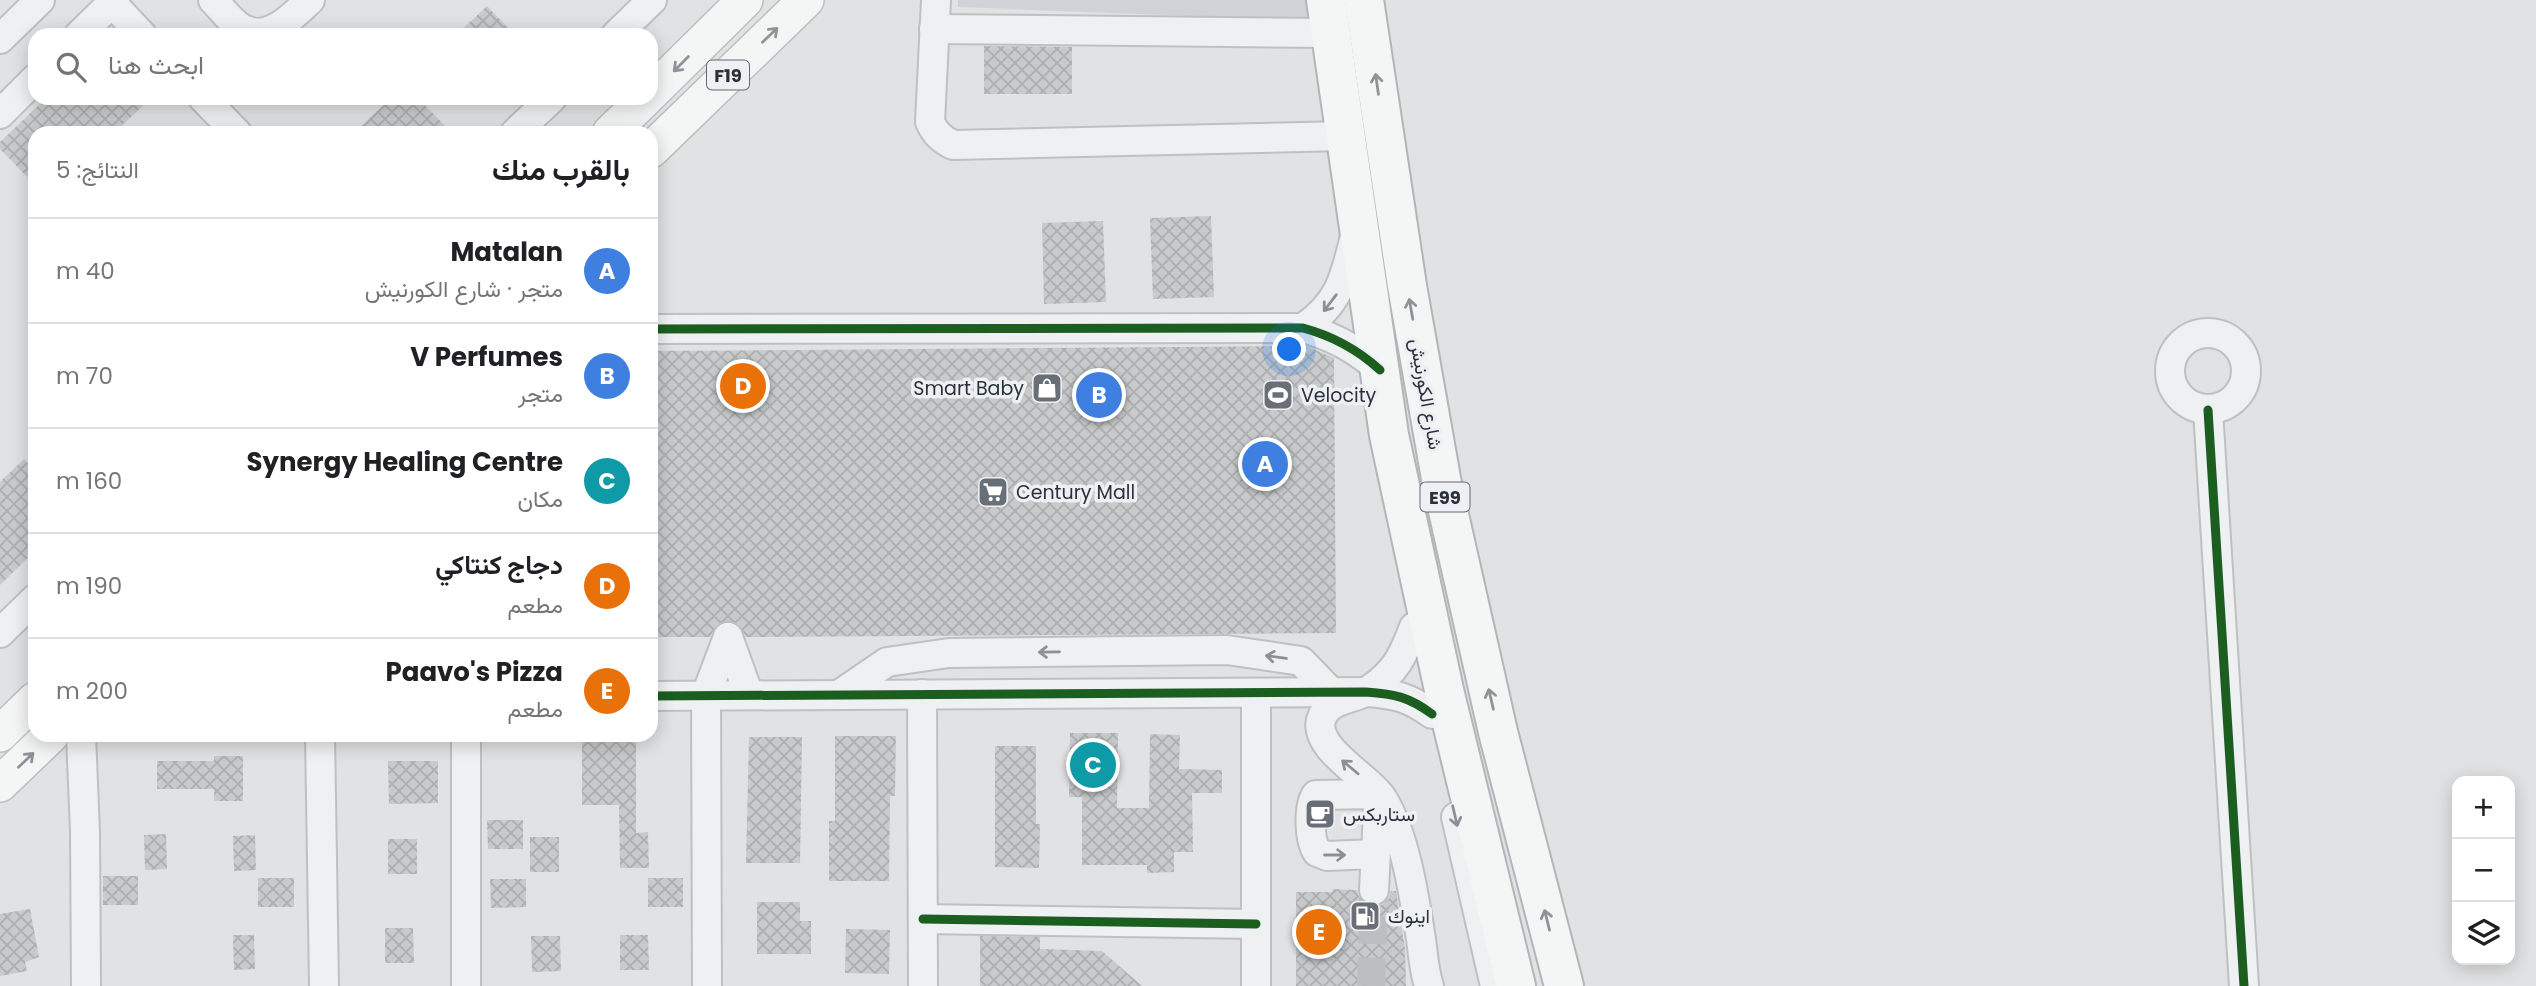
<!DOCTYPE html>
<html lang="ar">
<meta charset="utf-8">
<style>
:root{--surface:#fff;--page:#f2f2f2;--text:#202124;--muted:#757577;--line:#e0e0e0;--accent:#d93025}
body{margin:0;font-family:Poppins,Vazirmatn,sans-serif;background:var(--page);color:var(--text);direction:rtl}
.controls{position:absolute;right:21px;bottom:21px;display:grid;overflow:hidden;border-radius:14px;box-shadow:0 4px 18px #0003}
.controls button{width:63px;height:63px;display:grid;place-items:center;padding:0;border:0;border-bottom:2px solid var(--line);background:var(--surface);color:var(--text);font:35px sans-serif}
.you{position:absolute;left:1290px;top:350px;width:24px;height:24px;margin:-18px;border:5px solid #fff;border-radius:50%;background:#1a73e8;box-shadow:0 0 0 10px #1a73e833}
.badge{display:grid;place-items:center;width:46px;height:46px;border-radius:50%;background:var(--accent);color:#fff;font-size:23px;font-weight:700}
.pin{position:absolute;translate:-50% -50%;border:4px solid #fff;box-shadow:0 2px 7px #0006}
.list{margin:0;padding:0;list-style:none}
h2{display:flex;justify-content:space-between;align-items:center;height:91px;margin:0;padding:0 28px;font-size:30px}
h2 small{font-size:23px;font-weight:400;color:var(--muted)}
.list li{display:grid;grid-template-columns:46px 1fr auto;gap:21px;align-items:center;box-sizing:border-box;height:105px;padding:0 28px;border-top:2px solid var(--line)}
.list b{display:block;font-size:26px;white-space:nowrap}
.list p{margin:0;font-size:23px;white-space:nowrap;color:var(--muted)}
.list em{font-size:23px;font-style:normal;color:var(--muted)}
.icon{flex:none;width:38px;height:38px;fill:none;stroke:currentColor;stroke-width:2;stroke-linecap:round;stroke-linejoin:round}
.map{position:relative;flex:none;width:2536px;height:986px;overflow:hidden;direction:ltr}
.search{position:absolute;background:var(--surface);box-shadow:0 4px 18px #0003;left:28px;top:28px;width:630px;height:77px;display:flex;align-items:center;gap:18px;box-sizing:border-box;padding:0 24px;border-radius:21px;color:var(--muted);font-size:26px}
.panel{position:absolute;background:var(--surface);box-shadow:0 4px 18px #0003;left:28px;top:126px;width:630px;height:616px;border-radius:21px;direction:rtl}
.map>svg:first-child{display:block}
.built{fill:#cfd2d7}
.building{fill:url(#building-cross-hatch)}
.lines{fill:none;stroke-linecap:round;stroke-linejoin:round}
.minor-tunnel{stroke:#bbbfc2;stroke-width:28;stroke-dasharray:28 14;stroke-linecap:butt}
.minor-casing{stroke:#bec0c2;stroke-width:32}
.major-casing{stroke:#bdbfc1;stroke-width:38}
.highway-casing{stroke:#b3b5b9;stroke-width:42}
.minor{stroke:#eff0f2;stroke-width:28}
.major{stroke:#f4f5f5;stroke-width:35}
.highway{stroke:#f4f5f5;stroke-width:38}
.cycleway-casing{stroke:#eef0f4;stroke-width:13}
.cycleway{stroke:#1b5e20;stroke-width:9}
.oneway{stroke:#8e9398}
.oneway2{stroke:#8c9096}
.labels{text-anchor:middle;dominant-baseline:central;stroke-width:7;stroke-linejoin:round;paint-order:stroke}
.shield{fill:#eef0f4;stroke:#646a72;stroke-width:2}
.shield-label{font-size:18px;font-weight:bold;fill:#29313b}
.poi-label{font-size:19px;fill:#29313b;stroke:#eef0f4;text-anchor:start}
.street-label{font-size:19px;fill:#29313b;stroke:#eef0f4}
</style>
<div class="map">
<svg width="2536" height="986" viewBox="0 0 2536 986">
<defs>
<pattern id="building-cross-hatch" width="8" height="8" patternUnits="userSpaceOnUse" patternTransform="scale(1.75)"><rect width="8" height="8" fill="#c8cacc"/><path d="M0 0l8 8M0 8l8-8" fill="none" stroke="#acaeb0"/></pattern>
</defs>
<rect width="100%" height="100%" fill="#e0e2e4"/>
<polygon class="built" points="958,0 1317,0 1320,21 958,7"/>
<g class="building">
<polygon points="487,6 515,35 456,35"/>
<polygon points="984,46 1072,47 1072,94 984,94"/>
<polygon points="46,98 151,98 114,133 35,133 35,185 0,149 0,142"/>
<polygon points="391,98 418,98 452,133 354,133"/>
<polygon points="1211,216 1214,297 1153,299 1150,218"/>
<polygon points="1103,221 1106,302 1044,304 1042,223"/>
<polygon points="1306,346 1334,358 1336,633 746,637 738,624 726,621 716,626 710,637 651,637 651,351"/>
<polygon points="24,459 35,471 35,551 0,585 0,482"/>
<polygon points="1070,733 1118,733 1117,808 1149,808 1150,734 1180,735 1179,769 1222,770 1222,793 1192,793 1193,852 1174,852 1174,872 1147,873 1147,865 1082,865 1082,797 1069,797"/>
<polygon points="582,735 636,735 636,833 648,832 649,868 620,868 619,805 582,805"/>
<polygon points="835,736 896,736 895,796 890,796 889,881 829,881 829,821 835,821"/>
<polygon points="749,737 802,737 800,863 746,863"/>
<polygon points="995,746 1036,746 1036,824 1040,824 1039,868 995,867"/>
<polygon points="214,756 243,756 243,801 214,801 214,789 157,789 157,761 214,761"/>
<polygon points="388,761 438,761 438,803 389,804"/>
<polygon points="487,820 523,820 523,849 488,849"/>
<polygon points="166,834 167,869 145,870 144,835"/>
<polygon points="255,835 256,870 234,871 233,836"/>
<rect x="530" y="837" width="29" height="35"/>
<rect x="388" y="839" width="29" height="35"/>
<rect x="103" y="876" width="35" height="29"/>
<rect x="258" y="878" width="36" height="29"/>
<rect x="648" y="878" width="35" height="29"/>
<polygon points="490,879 526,879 526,907 491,908"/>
<polygon points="1333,889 1357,890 1359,897 1364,904 1374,907 1381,905 1388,900 1391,891 1396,891 1405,949 1406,986 1296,986 1296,892 1332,892"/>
<polygon points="757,902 800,902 800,921 811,921 811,954 757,954"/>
<polygon points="30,909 39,957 25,962 27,971 0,976 0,914"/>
<polygon points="385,928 413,928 414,963 385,963"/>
<polygon points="846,929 890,930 889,974 845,973"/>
<polygon points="233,935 254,935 255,969 234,970"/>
<polygon points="620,935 648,935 649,970 620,970"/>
<polygon points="531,936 560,936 561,971 532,972"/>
<polygon points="980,936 1040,937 1040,949 1102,951 1142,986 980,986"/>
</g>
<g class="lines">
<polyline class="minor-tunnel" points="1371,986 1374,890"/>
<g class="minor-casing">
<g id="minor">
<path d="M213,0C221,8 228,18 237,25C264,47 291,18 310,0"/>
<path d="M936,0L930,122C935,133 941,139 953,145L1345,136"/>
<polyline points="112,3 142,35"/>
<polyline points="934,29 1331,33"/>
<polyline points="79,35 115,0"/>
<polyline points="616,35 652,0"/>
<polyline points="0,39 40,0"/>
<polyline points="203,98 237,133"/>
<polyline points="0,114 35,79"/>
<polyline points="515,133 552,98"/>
<path d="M1303,328C1340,303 1345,277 1355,236"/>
<path d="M651,329L1303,328C1333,336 1357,349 1380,370"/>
<circle cx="2208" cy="371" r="38"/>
<polyline points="2208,410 2244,986"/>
<path d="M1414,627C1403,656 1396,672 1369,690C1354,700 1327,698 1321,720C1313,749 1371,778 1384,801C1406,839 1414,896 1421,939C1423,954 1424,971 1429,986"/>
<polyline points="0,633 35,599"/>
<polyline points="728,637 749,695"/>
<polyline points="1256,693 1256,986"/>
<polyline points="840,694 887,662 949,653 1227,650 1301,661 1331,692"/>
<polyline points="922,694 923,986"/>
<path d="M651,696L1366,692C1395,694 1409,697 1432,714"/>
<polyline points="81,735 85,831 86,986"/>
<polyline points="320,735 324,986"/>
<polyline points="1456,817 1495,986"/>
<path d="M1374,890L1379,794L1316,795C1308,807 1309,840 1317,852L1327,856L1375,854"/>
<polyline points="923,919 1256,924"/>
<polyline points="466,986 466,735"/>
<polyline points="707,986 706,695 728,637"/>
</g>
</g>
<g class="major-casing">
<g id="major">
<polyline points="651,93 745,0"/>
<polyline points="610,133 646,98"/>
<polyline points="651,150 806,0"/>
<polyline points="0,734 35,700"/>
<polyline points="0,784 51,735"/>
</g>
</g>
<g class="highway-casing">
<g id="highway">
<polyline points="1326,0 1389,435 1444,690 1516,986"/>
<polyline points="1364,0 1407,286 1442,484 1498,732 1564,986"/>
</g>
</g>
<use href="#minor" class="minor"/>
<use href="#major" class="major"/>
<use href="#highway" class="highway"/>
<g class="cycleway-casing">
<g id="cycleway">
<path d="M651,329L1303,328C1333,336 1357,349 1380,370"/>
<polyline points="2208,410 2244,986"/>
<path d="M651,696L1366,692C1395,694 1409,697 1432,714"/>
<polyline points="923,919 1256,924"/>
</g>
</g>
<use href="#cycleway" class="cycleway"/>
</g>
<defs><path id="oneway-shaft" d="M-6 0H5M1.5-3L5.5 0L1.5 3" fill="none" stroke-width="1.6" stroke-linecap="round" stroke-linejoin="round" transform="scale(1.75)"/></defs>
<g class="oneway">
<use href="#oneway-shaft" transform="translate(770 35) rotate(-44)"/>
<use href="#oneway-shaft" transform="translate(681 64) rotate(135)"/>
<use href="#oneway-shaft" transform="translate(1377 84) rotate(-98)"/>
<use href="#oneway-shaft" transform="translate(1411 309) rotate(-100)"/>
<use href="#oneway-shaft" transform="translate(1491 699) rotate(-103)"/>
<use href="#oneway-shaft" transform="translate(26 760) rotate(-44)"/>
<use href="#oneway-shaft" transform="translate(1547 920) rotate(-104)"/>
</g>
<g class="oneway2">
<use href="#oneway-shaft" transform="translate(1330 303) rotate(127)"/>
<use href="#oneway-shaft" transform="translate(1049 652) rotate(179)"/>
<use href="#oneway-shaft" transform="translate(1276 657) rotate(-172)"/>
<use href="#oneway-shaft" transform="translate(1350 767) rotate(-140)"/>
<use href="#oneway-shaft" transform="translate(1455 816) rotate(77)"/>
<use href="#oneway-shaft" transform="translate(1335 855)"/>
</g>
<defs>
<g id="shop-square" transform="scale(1.575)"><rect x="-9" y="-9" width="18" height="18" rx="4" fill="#696f76" stroke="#eef0f4"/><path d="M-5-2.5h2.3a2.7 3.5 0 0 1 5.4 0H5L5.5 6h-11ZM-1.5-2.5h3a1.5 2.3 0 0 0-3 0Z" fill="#fff"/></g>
<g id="stadium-square" transform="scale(1.575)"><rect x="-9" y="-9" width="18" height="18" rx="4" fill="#696f76" stroke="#eef0f4"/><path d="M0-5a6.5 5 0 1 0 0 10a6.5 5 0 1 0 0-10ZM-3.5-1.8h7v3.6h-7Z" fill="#fff"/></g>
<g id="supermarket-square" transform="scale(1.575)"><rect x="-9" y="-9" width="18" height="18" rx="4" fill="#696f76" stroke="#eef0f4"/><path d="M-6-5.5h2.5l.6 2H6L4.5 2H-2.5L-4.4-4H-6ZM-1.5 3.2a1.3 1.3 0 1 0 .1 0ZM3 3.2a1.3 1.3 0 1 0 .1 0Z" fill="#fff"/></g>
<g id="cafe-square" transform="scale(1.575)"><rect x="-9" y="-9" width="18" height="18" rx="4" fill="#696f76" stroke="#eef0f4"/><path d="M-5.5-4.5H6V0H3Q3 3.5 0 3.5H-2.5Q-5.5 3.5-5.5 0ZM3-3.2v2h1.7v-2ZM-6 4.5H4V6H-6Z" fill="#fff"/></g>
<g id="fuel-square" transform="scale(1.575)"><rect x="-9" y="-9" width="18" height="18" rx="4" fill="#696f76" stroke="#eef0f4"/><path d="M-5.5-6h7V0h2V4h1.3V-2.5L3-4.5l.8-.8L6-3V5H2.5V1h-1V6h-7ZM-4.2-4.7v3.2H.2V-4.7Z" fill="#fff"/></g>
</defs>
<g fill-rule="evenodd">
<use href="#shop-square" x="1047" y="388"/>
<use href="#stadium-square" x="1278" y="395"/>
<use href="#supermarket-square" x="993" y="492"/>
<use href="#cafe-square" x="1320" y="814"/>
<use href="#fuel-square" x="1365" y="916"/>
</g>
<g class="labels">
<g class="shield">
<rect x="707" y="60.5" width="42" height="29" rx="5"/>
<rect x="1420.5" y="482.5" width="49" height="29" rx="5"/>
</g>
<g class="shield-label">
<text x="728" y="75">F19</text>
<text x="1445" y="497">E99</text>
</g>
<g class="poi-label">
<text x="1024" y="388" text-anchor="end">Smart Baby</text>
<text x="1301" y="395">Velocity</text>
<text x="1016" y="492">Century Mall</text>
<text x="1343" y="814">ستاربكس</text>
<text x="1388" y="916">اينوك</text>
</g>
<g class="street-label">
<text transform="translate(1426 394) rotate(80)">شارع الكورنيش</text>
</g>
</g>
</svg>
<div class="controls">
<button>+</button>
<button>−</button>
<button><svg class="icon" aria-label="layers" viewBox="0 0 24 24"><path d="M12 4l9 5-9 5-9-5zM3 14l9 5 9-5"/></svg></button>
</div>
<div class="you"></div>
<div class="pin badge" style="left:1265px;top:464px;background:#3f7fe0">A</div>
<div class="pin badge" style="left:1099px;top:395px;background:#3f7fe0">B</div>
<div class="pin badge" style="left:1093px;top:765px;background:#0f9aa8">C</div>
<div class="pin badge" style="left:743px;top:386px;background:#e8710a">D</div>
<div class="pin badge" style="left:1319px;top:932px;background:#e8710a">E</div>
<div class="search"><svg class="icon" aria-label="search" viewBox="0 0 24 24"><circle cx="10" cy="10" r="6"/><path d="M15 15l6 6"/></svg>ابحث هنا</div>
<section class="panel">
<h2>بالقرب منك<small>النتائج: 5</small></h2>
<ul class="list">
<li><span class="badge" style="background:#3f7fe0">A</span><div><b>Matalan</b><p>متجر · شارع الكورنيش</p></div><em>40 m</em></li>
<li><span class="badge" style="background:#3f7fe0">B</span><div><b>V Perfumes</b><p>متجر</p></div><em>70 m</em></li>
<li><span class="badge" style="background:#0f9aa8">C</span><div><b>Synergy Healing Centre</b><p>مكان</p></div><em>160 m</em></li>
<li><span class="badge" style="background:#e8710a">D</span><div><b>دجاج كنتاكي</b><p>مطعم</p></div><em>190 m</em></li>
<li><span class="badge" style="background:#e8710a">E</span><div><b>Paavo's Pizza</b><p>مطعم</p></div><em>200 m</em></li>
</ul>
</section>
</div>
